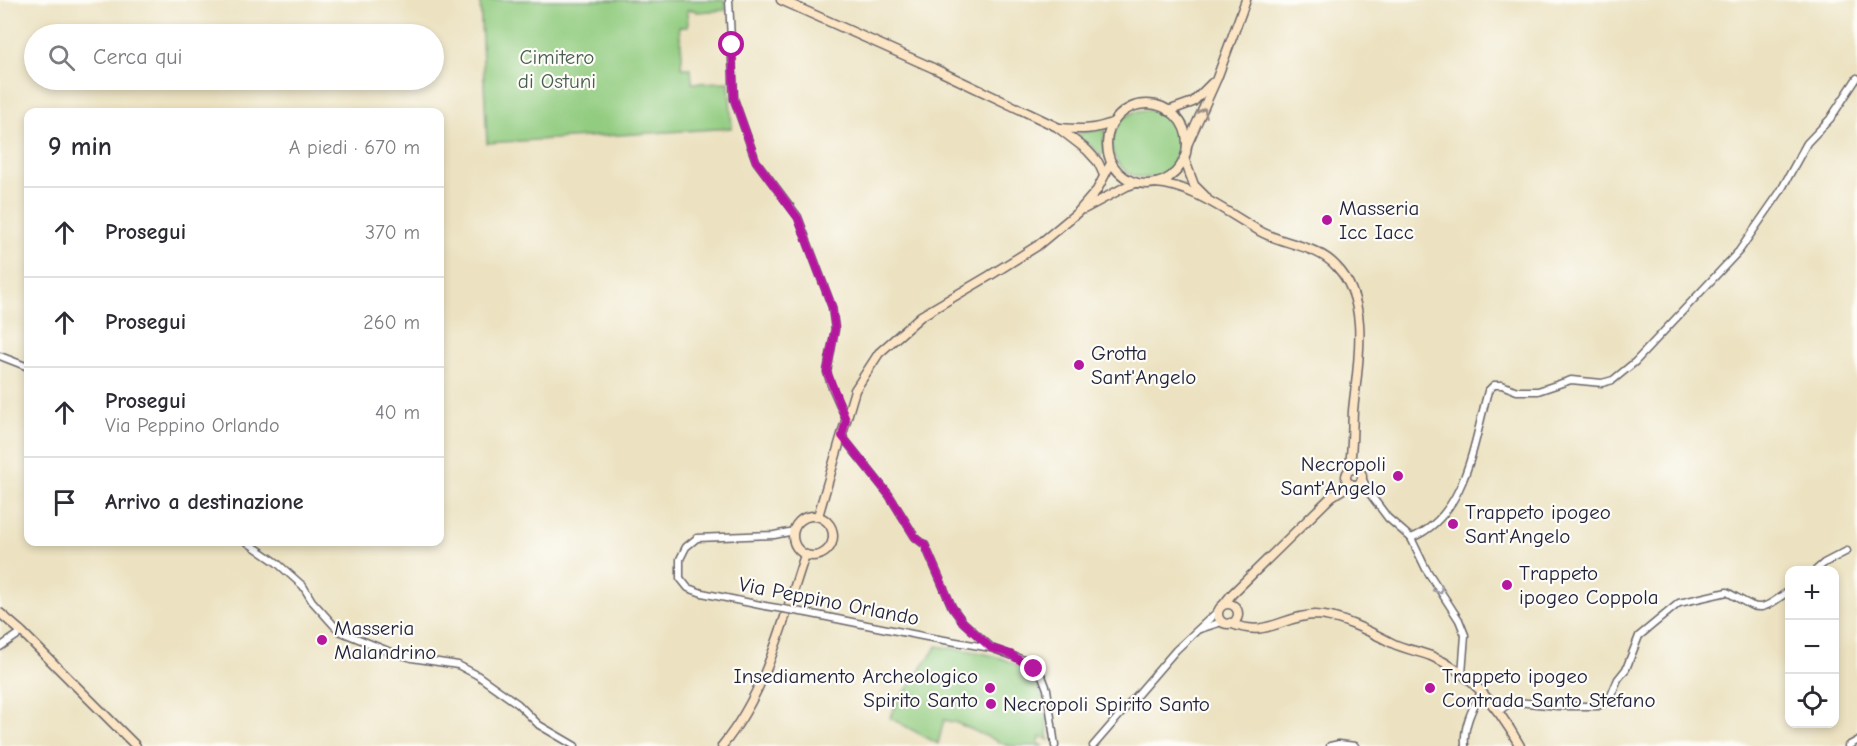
<!DOCTYPE html>
<html lang="it">
<meta charset="utf-8">
<style>
:root{--surface:#fff;--page:#f7f7f7;--text:#2b2b33;--muted:#7c7c81;--line:#e1e1e2}
body{margin:0;font-family:"Comic Neue",sans-serif;background:var(--page);color:var(--text)}
.controls{position:absolute;right:18px;bottom:18px;display:grid;overflow:hidden;border-radius:12px;box-shadow:0 3px 9px #0003}
.controls button{width:54px;height:54px;display:grid;place-items:center;padding:0;border:0;border-bottom:2px solid var(--line);background:var(--surface);color:var(--text);font:30px sans-serif}
.stop{position:absolute;width:18px;height:18px;margin:-14px;border:4px solid #b5179e;border-radius:50%;background:#fff}
.stop.end{background:#b5179e;border-color:#fff;box-shadow:0 2px 6px #0008}
.list{margin:0;padding:0;list-style:none}
h2{display:flex;justify-content:space-between;align-items:center;height:78px;margin:0;padding:0 24px;font-size:26px}
h2 small{font-size:20px;font-weight:400;color:var(--muted)}
.list li{display:grid;grid-template-columns:39px 1fr auto;gap:18px;align-items:center;box-sizing:border-box;height:90px;padding:0 24px;border-top:2px solid var(--line)}
.list b{display:block;font-size:22px;white-space:nowrap}
.list p{margin:0;font-size:20px;white-space:nowrap;color:var(--muted)}
.list em{font-size:20px;font-style:normal;color:var(--muted)}
.icon{flex:none;width:33px;height:33px;fill:none;stroke:currentColor;stroke-width:2;stroke-linecap:round;stroke-linejoin:round}
.map{position:relative;flex:none;width:1857px;height:746px;overflow:hidden}
.search{position:absolute;background:var(--surface);box-shadow:0 3px 9px #0003;left:24px;top:24px;width:420px;height:66px;display:flex;align-items:center;gap:15px;box-sizing:border-box;padding:0 21px;border-radius:33px;color:var(--muted);font-size:22px}
.panel{position:absolute;background:var(--surface);box-shadow:0 3px 9px #0003;left:24px;top:108px;width:420px;height:438px;border-radius:12px}
.map>svg:first-child{display:block}
.green{fill:#92cc80;stroke:#5a775e;stroke-width:1.5}
.lines{fill:none;stroke-linecap:round;stroke-linejoin:round}
.street-casing{stroke:#69656a;stroke-width:9}
.secondary-casing{stroke:#69656a;stroke-width:11}
.street{stroke:#fff;stroke-width:6}
.secondary{stroke:#fce5c4;stroke-width:8}
.street-bridge-casing{stroke:#69656a;stroke-width:9;stroke-linecap:butt}
.street-bridge{stroke:#fff;stroke-width:6}
.oneway{stroke:#9a8d86}
.oneway2{stroke:#9c9ca7}
.route{stroke:#b5179e;stroke-width:8}
.poi-dot{fill:#b5179e;stroke:#fdfcf7;stroke-width:2}
.labels{text-anchor:middle;dominant-baseline:central;stroke-width:4.5;stroke-linejoin:round;paint-order:stroke}
.park-label{font-size:21px;fill:#495e53;stroke:#fdfcf7}
.poi-label{font-size:21px;fill:#22223b;stroke:#fdfcf7;text-anchor:start}
.street-label{font-size:21px;fill:#22223b;stroke:#fdfcf7}
</style>
<div class="map">
<svg width="1857" height="746" viewBox="0 0 1857 746">
<rect width="100%" height="100%" fill="#fdfcf7"/>
<filter id="ink" filterUnits="userSpaceOnUse"><feTurbulence type="fractalNoise" baseFrequency=".0167" numOctaves="2"/><feDisplacementMap in="SourceGraphic" scale="12" xChannelSelector="R" yChannelSelector="G"/><feConvolveMatrix kernelMatrix="1 2 1 2 8 2 1 2 1" color-interpolation-filters="sRGB"/></filter>
<filter id="wash" filterUnits="userSpaceOnUse"><feTurbulence type="fractalNoise" baseFrequency=".008" numOctaves="4" result="noise"/><feDisplacementMap in="SourceGraphic" scale="24" xChannelSelector="R" yChannelSelector="G"/><feGaussianBlur stdDeviation="1.35" result="paint"/><feColorMatrix in="noise" values="0 0 0 0 0 0 0 0 0 0 0 0 0 0 0 0 0 1.4 0 .05"/><feComposite in="paint" operator="in"/></filter>
<g filter="url(#wash)">
<rect width="100%" height="100%" fill="#ece2c1"/>
<g class="green">
<polygon points="480,0 725,0 726,10 696,12 695,10 687,10 688,27 679,27 682,55 681,68 691,68 692,83 729,82 732,128 487,143"/>
<circle cx="1146" cy="144" r="34"/>
<polygon points="1104,129 1106,130 1104,133 1105,153 1102,155 1075,134"/>
<path d="M937,646C973,652 1026,653 1041,694C1046,708 1047,725 1049,740L1041,736L1038,743L1043,746H1008L957,723L944,720L938,744L890,718L897,703Z"/>
</g>
</g>
<g filter="url(#ink)">
<g class="lines">
<g class="street-casing">
<g id="street">
<polyline points="729,0 734,99 756,161 798,217 832,307 835,329 827,372 831,385 846,419"/>
<polyline points="0,356 28,367"/>
<polyline points="842,436 889,495 915,537 925,545 952,607 963,622 991,647"/>
<polyline points="1362,478 1370,494 1388,518 1411,538 1426,569 1459,620 1465,635 1462,674"/>
<polyline points="1355,485 1370,494"/>
<path d="M1411,538C1466,517 1474,441 1488,391L1494,385H1502L1517,391H1538L1571,380L1602,383L1613,380L1635,362L1739,251L1780,192L1807,143L1830,119L1857,78"/>
<polyline points="247,542 276,562 303,586 312,601 339,631 388,651 412,658 458,665 477,675 518,704 539,725 575,746"/>
<polyline points="1816,570 1824,563 1847,551"/>
<polyline points="765,606 702,593 688,588 680,578 680,559 686,547 697,538 774,535 794,531"/>
<polyline points="807,613 927,637 991,648 1024,660 1042,676 1047,689 1055,746"/>
<polyline points="1200,629 1222,622"/>
<polyline points="0,647 22,632"/>
<path d="M1499,711L1507,705L1516,702L1558,706H1598L1605,702L1610,698L1618,679L1626,669L1639,636L1679,603L1727,592C1761,611 1757,614 1790,590"/>
<polyline points="1093,746 1176,650 1218,611"/>
<polyline points="1330,746 1339,744 1355,746"/>
<path d="M1465,746C1463,727 1472,709 1481,692"/>
<polyline points="1848,746 1857,741"/>
</g>
</g>
<g class="secondary-casing">
<g id="secondary">
<polyline points="781,0 933,68 1057,127 1087,150 1098,162 1104,175"/>
<circle cx="1147" cy="144" r="40"/>
<polyline points="1168,111 1193,102 1212,83"/>
<path d="M1060,128C1080,130 1095,130 1114,122"/>
<polyline points="1187,145 1217,78 1246,0"/>
<polyline points="1184,158 1194,185 1206,197"/>
<path d="M1155,183C1192,185 1226,212 1258,230C1282,245 1316,244 1336,266C1372,302 1357,367 1353,411C1352,431 1353,450 1349,470"/>
<polyline points="1084,209 1127,186 1136,183"/>
<circle cx="1354" cy="477" r="8"/>
<circle cx="813" cy="536" r="20"/>
<polyline points="818,516 855,390 879,353 921,316 989,276 1037,246 1078,212 1097,190 1111,163"/>
<circle cx="1228" cy="614" r="10"/>
<polyline points="1224,604 1232,594 1332,496 1351,484"/>
<polyline points="0,613 22,632 136,746"/>
<path d="M1230,623C1267,639 1281,616 1315,615C1338,615 1371,632 1392,643C1404,649 1418,651 1431,656C1471,672 1500,710 1520,746"/>
<path d="M722,746C767,691 783,620 805,555"/>
</g>
</g>
<use href="#street" class="street"/>
<use href="#secondary" class="secondary"/>
<g class="street-bridge-casing">
<polyline id="street-bridge" points="765,606 807,613"/>
</g>
<use href="#street-bridge" class="street-bridge"/>
</g>
<defs><path id="oneway-chevron" d="M-2-3.5L2.5 0L-2 3.5" fill="none" stroke-width="1.6" stroke-linecap="round" stroke-linejoin="round" transform="scale(1.5)"/></defs>
<use class="oneway" href="#oneway-chevron" transform="translate(1203 112) rotate(-66)"/>
<use class="oneway2" href="#oneway-chevron" transform="translate(1439 590) rotate(57)"/>
</g>
<g class="lines" filter="url(#ink)">
<polyline class="route" points="732,45 734,99 756,161 798,218 832,307 835,329 827,372 846,420 842,436 889,495 915,537 925,545 952,607 963,622 991,648 1010,654 1034,669"/>
</g>
<g class="poi-dot">
<circle cx="1327" cy="220" r="6"/>
<circle cx="1079" cy="365" r="6"/>
<circle cx="1398" cy="476" r="6"/>
<circle cx="1453" cy="524" r="6"/>
<circle cx="1507" cy="585" r="6"/>
<circle cx="322" cy="640" r="6"/>
<circle cx="990" cy="688" r="6"/>
<circle cx="1430" cy="688" r="6"/>
<circle cx="991" cy="704" r="6"/>
</g>
<g class="labels">
<g class="park-label">
<text x="557" y="57">Cimitero<tspan x="557" dy="24">di Ostuni</tspan></text>
</g>
<g class="poi-label">
<text x="1339" y="208">Masseria<tspan x="1339" dy="24">Icc Iacc</tspan></text>
<text x="1091" y="353">Grotta<tspan x="1091" dy="24">Sant'Angelo</tspan></text>
<text x="1386" y="464" text-anchor="end">Necropoli<tspan x="1386" dy="24">Sant'Angelo</tspan></text>
<text x="1465" y="512">Trappeto ipogeo<tspan x="1465" dy="24">Sant'Angelo</tspan></text>
<text x="1519" y="573">Trappeto<tspan x="1519" dy="24">ipogeo Coppola</tspan></text>
<text x="334" y="628">Masseria<tspan x="334" dy="24">Malandrino</tspan></text>
<text x="978" y="676" text-anchor="end">Insediamento Archeologico<tspan x="978" dy="24">Spirito Santo</tspan></text>
<text x="1442" y="676">Trappeto ipogeo<tspan x="1442" dy="24">Contrada Santo Stefano</tspan></text>
<text x="1003" y="704">Necropoli Spirito Santo</text>
</g>
<g class="street-label">
<text transform="translate(829 601) rotate(11)">Via Peppino Orlando</text>
</g>
</g>
</svg>
<div class="controls">
<button>+</button>
<button>−</button>
<button><svg class="icon" aria-label="locate" viewBox="0 0 24 24"><circle cx="12" cy="12" r="6"/><path d="M12 2v4M12 18v4M2 12h4M18 12h4"/></svg></button>
</div>
<div class="stop" style="left:732px;top:45px"></div>
<div class="stop end" style="left:1034px;top:669px"></div>
<div class="search"><svg class="icon" aria-label="search" viewBox="0 0 24 24"><circle cx="10" cy="10" r="6"/><path d="M15 15l6 6"/></svg>Cerca qui</div>
<section class="panel">
<h2>9 min<small>A piedi · 670 m</small></h2>
<ul class="list">
<li><svg class="icon" aria-label="ahead" viewBox="0 0 24 24"><path d="M12 20V5M6 11l6-6 6 6"/></svg><div><b>Prosegui</b></div><em>370 m</em></li>
<li><svg class="icon" aria-label="ahead" viewBox="0 0 24 24"><path d="M12 20V5M6 11l6-6 6 6"/></svg><div><b>Prosegui</b></div><em>260 m</em></li>
<li><svg class="icon" aria-label="ahead" viewBox="0 0 24 24"><path d="M12 20V5M6 11l6-6 6 6"/></svg><div><b>Prosegui</b><p>Via Peppino Orlando</p></div><em>40 m</em></li>
<li><svg class="icon" aria-label="arrive" viewBox="0 0 24 24"><path d="M6 21V4h12l-3 4 3 4H6"/></svg><div><b>Arrivo a destinazione</b></div></li>
</ul>
</section>
</div>
